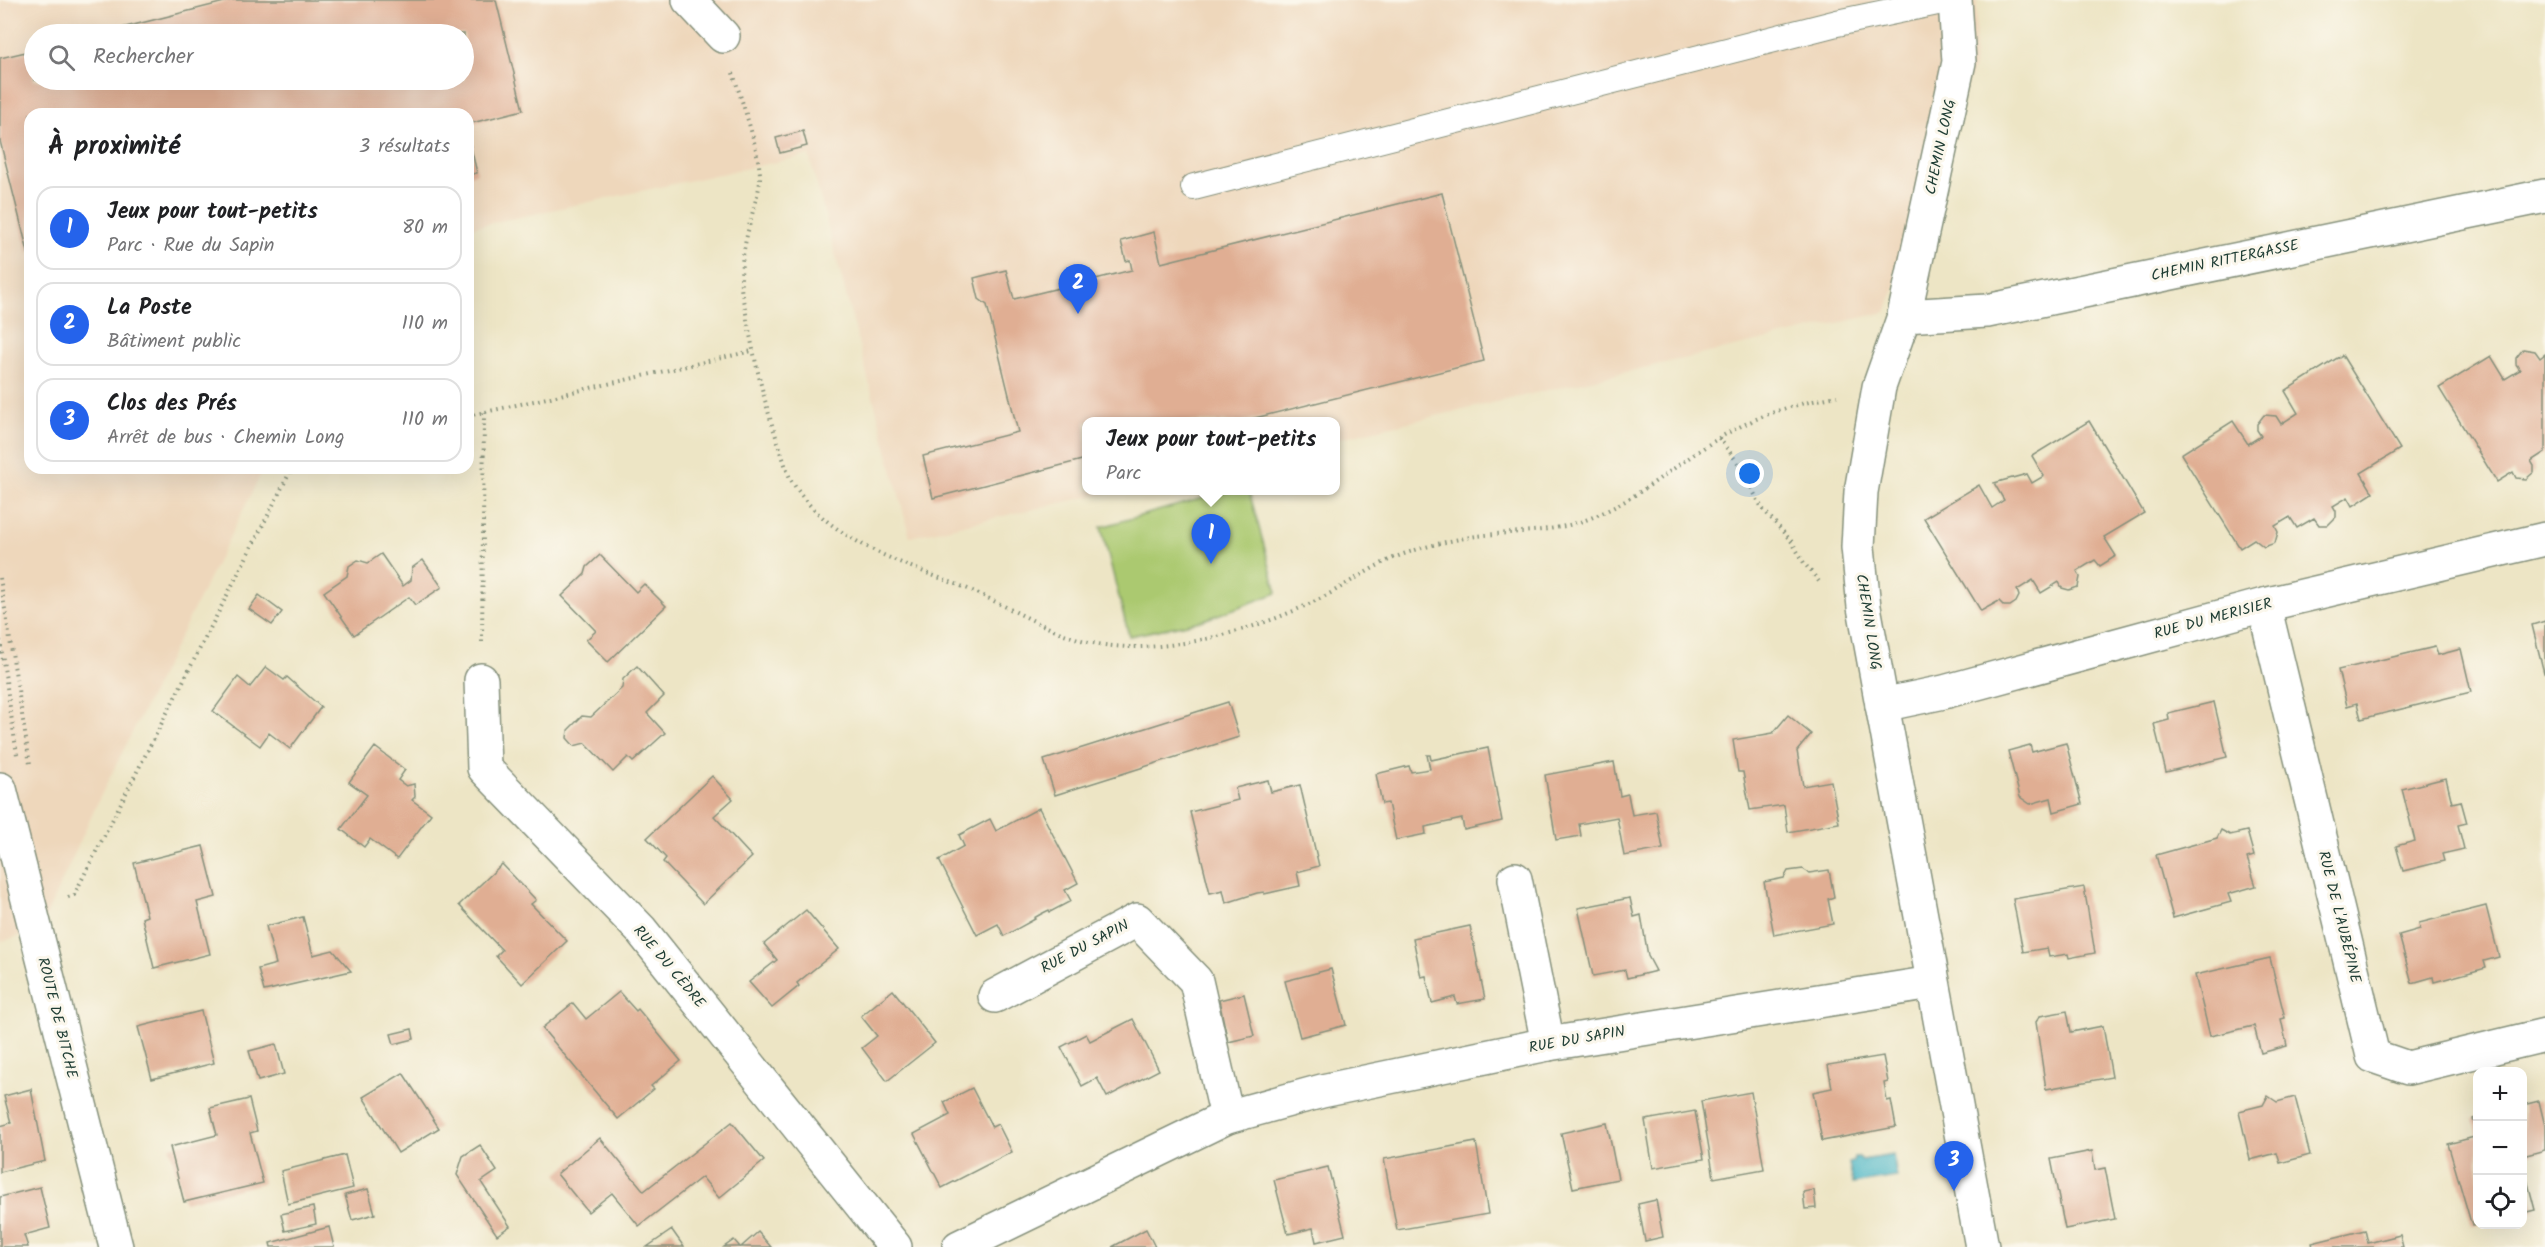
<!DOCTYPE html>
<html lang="fr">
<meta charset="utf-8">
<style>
:root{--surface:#fff;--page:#f2f2f2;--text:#202124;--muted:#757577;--line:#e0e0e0;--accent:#2563eb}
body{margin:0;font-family:Kalam,sans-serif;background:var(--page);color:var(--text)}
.controls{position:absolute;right:18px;bottom:18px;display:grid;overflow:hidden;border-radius:12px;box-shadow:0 6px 24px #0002}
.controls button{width:54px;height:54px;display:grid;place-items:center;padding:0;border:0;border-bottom:2px solid var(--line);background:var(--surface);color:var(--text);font:30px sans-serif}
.you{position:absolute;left:1750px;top:474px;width:21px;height:21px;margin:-15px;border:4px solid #fff;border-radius:50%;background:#1a73e8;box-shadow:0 0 0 9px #1a73e833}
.badge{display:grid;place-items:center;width:39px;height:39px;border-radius:50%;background:var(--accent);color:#fff;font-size:20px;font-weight:700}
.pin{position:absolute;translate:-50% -50px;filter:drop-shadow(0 2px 3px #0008)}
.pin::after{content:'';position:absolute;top:32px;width:21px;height:18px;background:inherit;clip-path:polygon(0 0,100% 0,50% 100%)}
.popup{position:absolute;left:1082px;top:417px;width:258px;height:78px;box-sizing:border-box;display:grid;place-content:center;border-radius:12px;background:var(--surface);filter:drop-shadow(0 2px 4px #0005);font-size:20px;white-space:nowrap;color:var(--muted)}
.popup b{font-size:22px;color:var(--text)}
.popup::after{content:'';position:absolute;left:50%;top:100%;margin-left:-12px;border:12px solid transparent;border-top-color:var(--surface)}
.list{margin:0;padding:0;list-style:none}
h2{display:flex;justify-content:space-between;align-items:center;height:78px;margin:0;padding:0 24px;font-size:26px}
h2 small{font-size:20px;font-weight:400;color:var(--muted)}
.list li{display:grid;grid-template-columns:39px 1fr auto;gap:18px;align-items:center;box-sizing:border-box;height:84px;margin:0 12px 12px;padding:0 12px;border:2px solid var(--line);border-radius:18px}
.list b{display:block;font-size:22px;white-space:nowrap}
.list p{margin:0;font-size:20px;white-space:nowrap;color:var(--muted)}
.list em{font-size:20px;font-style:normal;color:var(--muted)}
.icon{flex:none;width:33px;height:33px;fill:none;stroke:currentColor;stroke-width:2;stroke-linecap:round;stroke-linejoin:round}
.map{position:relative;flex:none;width:2545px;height:1247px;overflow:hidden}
.search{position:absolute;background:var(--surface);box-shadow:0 6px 24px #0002;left:24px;top:24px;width:450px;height:66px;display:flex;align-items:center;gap:15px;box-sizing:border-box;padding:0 21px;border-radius:33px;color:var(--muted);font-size:22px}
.panel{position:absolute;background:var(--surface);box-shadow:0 6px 24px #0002;left:24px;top:108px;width:450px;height:366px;border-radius:18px}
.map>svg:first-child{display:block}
.built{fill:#eed7bb;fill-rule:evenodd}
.green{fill:#abc970;stroke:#658352;stroke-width:1.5}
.water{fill:#49b5c5;stroke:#34797c;stroke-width:1.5}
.building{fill:#e0ae93}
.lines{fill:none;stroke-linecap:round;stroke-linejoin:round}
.lane-casing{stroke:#86917c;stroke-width:28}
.street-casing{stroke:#86917c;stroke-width:36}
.primary-casing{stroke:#86917c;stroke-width:36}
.path{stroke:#86917c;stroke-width:4;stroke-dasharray:1.5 4.5;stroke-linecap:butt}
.lane{stroke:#fff;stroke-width:26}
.street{stroke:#fff;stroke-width:33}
.primary{stroke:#fff;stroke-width:33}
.labels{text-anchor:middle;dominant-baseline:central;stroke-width:6;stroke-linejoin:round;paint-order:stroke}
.street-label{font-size:15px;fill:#1f3d34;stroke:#fbf7ec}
</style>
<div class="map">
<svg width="2545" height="1247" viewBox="0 0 2545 1247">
<rect width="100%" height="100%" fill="#fbf7ec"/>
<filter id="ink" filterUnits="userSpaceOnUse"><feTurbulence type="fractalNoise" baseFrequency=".0167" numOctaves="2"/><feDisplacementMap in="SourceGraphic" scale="12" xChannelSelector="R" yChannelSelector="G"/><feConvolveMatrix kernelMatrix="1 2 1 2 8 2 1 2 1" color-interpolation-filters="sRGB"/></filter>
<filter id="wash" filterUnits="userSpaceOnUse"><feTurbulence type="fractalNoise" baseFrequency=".008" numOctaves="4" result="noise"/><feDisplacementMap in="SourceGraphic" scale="24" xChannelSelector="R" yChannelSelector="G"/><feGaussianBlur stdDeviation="1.35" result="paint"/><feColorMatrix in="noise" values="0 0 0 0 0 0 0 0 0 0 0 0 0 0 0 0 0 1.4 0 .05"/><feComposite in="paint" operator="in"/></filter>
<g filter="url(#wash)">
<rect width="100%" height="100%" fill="#ede5c5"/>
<path class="built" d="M0,0H1977L1974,67L1886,312L1336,439V422H1086V490L1114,491L910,537L809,155L468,228V114H30V468H264L101,795L40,929L0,942ZM34,34H464V80H34Z"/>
<polygon class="green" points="1228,491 1249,491 1277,593 1201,621 1129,636 1101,527"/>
<polygon class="water" points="1893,1155 1897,1177 1853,1184 1849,1163 1853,1162 1854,1157 1859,1157 1862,1160"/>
<g id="blocks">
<g class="building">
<polygon points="232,0 496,0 523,110 468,124 468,114 30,114 29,256 0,141 0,58 34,50 34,80 464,80 464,34 98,34"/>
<polygon points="803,131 807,146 780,153 776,138"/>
<polygon points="469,139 477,173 468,175 468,140"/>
<polygon points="1442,193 1484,361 1239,422 1086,422 1086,459 933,498 923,456 1018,432 987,305 979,299 974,278 1006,270 1014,299 1132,270 1130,260 1126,261 1121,241 1154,232 1161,263"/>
<polygon points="2523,349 2535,351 2540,358 2545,354 2545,452 2531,461 2534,466 2534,472 2526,479 2516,478 2513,472 2497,482 2439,388 2491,356 2505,379 2520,370 2516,364 2516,358"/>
<polygon points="2342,355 2400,449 2361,473 2373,493 2353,506 2348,497 2333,506 2336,511 2336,517 2328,525 2319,525 2314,518 2297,528 2290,517 2275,526 2278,532 2275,543 2264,547 2254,539 2240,548 2181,454 2233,421 2248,444 2261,436 2257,430 2257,424 2264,415 2276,416 2281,424 2298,413 2285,391"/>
<polygon points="2089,421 2144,513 2104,537 2116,556 2100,566 2095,560 2077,571 2080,577 2078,587 2069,590 2062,588 2059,582 2041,593 2033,580 2017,590 2019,596 2016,602 2010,606 2004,606 1999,601 1981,611 1924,518 1979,485 1992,508 2004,500 1994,483 2027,474 2032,483 2044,476 2032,456"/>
<polygon points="381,554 403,586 411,580 412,568 423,560 442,587 415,605 409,597 354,635 324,592 347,576 349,566 358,560 368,563"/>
<polygon points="600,555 636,592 644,584 666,606 608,662 586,640 596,631 562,596 585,574 587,567"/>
<polygon points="259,595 282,612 272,625 249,609"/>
<polygon points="2545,621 2545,672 2544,673 2532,625"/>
<polygon points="2435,647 2438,655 2461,649 2471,692 2361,719 2357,703 2347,706 2338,670"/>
<polygon points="637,666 664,696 647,713 665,733 633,762 628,757 613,772 585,743 574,746 567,738 568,730 582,716 591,717 622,688 623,679"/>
<polygon points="266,667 284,680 287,677 321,707 290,749 269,733 260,746 213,711 238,677 250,687"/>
<polygon points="1228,702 1239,737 1055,795 1044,760"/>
<polygon points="2214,702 2227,757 2166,772 2154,724 2169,720 2168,713"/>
<polygon points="1788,715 1811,734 1797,751 1803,786 1831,781 1839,823 1788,832 1784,805 1750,810 1743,772 1738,772 1733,740 1773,733"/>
<polygon points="2066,743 2082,804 2054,812 2051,798 2030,804 2020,797 2008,751 2030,745 2032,752"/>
<polygon points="375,747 405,770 398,780 406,786 414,784 415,797 412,800 431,814 397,859 370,839 364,847 341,829 367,795 349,782"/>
<polygon points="1488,748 1502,821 1464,830 1462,819 1425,827 1426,834 1396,840 1388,803 1382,804 1376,774 1409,766 1411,772 1430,769 1427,755 1430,755 1431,760"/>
<polygon points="1614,762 1620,796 1628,794 1632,815 1656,811 1663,849 1624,856 1617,817 1579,824 1581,836 1556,840 1545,775"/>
<polygon points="712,776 733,799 714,816 752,857 703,904 663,862 666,858 647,838"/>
<polygon points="2446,778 2452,803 2461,801 2467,823 2458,825 2464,849 2442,854 2444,861 2403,871 2396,846 2415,841 2402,789"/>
<polygon points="1268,780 1271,792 1300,785 1319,866 1297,872 1300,886 1264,894 1264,892 1257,893 1226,903 1223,890 1210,893 1190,812 1238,800 1235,788"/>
<polygon points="1039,808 1078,883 1065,890 1071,901 1050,912 1049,910 1041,914 1034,918 1035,919 1004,936 998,924 977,935 939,860 964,846 959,835 990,819 996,831"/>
<polygon points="2221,830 2230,835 2247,831 2254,856 2247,858 2256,886 2228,894 2231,902 2173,918 2156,855 2217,838"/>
<polygon points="203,846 216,897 197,902 210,954 154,968 142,918 147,916 134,863"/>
<polygon points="502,864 536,900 531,904 567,941 522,984 496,956 502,950 459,905"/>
<polygon points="1803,869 1809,873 1829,870 1834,897 1828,899 1833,924 1774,935 1764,882 1784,878 1788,871"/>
<polygon points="2084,887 2095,953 2069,958 2068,954 2049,957 2047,948 2023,952 2013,899"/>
<polygon points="1630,898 1634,917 1641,915 1648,956 1656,971 1627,978 1625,970 1593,976 1578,908"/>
<polygon points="2486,906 2499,957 2484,961 2486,968 2434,982 2433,977 2412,983 2399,935 2420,929 2419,923"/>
<polygon points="806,910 839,949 797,983 799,986 772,1008 749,982 777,960 764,944"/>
<polygon points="303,917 313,955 333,950 351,971 264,991 258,969 276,964 266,926"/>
<polygon points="1470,926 1485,999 1457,1004 1455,997 1432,1003 1426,976 1421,977 1413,938"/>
<polygon points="2270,958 2285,1018 2281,1019 2287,1046 2261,1053 2254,1026 2210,1036 2195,975"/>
<polygon points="1331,969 1346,1025 1300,1037 1285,981"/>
<polygon points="893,990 935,1043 887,1081 862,1048 877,1036 861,1016"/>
<polygon points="619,992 636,1011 638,1009 681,1061 651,1086 654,1089 618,1119 542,1028 573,1003 586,1019"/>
<polygon points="1244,994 1254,1036 1228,1042 1219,1000"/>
<polygon points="201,1011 214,1063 152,1079 138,1027"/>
<polygon points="2067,1011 2071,1032 2103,1026 2112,1077 2046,1089 2036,1022 2040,1016"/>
<polygon points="1133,1019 1159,1070 1107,1097 1097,1078 1082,1086 1061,1047 1086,1034 1090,1041"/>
<polygon points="412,1029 414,1039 394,1044 391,1034"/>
<polygon points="276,1044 284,1074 258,1081 249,1051"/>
<polygon points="1883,1056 1888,1082 1884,1083 1887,1101 1891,1100 1896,1127 1822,1141 1813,1092 1832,1088 1828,1065"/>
<polygon points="403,1073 439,1128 398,1153 363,1097"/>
<polygon points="972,1088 992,1127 998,1124 1012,1152 942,1188 914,1134 950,1115 944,1102"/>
<polygon points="31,1089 45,1161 0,1172 0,1126 11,1123 4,1096"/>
<polygon points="1751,1092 1764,1169 1714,1178 1701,1101"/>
<polygon points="2268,1096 2277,1102 2295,1097 2310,1155 2280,1163 2277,1153 2250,1160 2239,1111 2263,1105"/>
<polygon points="249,1099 257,1131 250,1133 263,1183 184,1202 170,1147 217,1135 210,1108"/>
<polygon points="2539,1101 2545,1126 2545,1150 2523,1156 2523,1105"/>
<polygon points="1695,1111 1704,1159 1653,1168 1645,1120"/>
<polygon points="2478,1117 2478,1135 2477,1135 2473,1119"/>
<polygon points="732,1122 764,1161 719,1198 702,1177 639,1226 612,1193 588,1212 557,1174 600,1138 644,1191"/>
<polygon points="1607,1123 1618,1179 1573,1188 1561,1133"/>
<polygon points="2478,1136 2478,1225 2472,1226 2448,1144"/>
<polygon points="1476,1142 1488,1214 1397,1230 1384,1159"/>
<polygon points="480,1145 497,1171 481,1182 510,1226 497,1235 457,1175 463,1156"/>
<polygon points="2092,1151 2095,1170 2105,1168 2115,1219 2065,1229 2051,1159"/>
<polygon points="345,1155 353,1188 288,1204 281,1171"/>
<polygon points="2523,1164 2535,1210 2523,1213"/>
<polygon points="1328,1167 1345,1235 1316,1242 1313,1228 1288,1234 1274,1180"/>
<polygon points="40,1187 50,1228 24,1235 28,1247 0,1247 0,1197"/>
<polygon points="368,1189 375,1214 352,1220 345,1195"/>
<polygon points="1814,1190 1816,1208 1805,1209 1803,1192"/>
<polygon points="1656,1200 1663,1237 1645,1241 1638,1204"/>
<polygon points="313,1207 316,1224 285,1231 281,1214"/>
<polygon points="329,1227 334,1247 271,1247 270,1243"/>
<polygon points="1146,1229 1155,1247 1112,1247"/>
<polygon points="672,1230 684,1247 647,1247"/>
<polygon points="2365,1230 2368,1243 2400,1235 2403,1247 2313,1247 2312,1243"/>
<polygon points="758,1232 771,1247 741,1247"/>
<polygon points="734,1240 740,1247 724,1247"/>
</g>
</g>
</g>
<g filter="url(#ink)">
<use href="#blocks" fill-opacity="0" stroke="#86917c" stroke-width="1.5"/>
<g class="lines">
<g class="lane-casing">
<polyline id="lane" points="1194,187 1837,23 1947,0"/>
</g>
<g class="street-casing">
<g id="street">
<polyline points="689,0 723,36"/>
<polyline points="1955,0 1959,62 1904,316 1879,387 1861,492 1858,547 1864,607 1982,1247"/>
<polyline points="1904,316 1987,311 2545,196"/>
<polyline points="2264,605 2373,1056 2408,1068 2545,1035"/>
<polyline points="481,680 484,768 641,930 895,1247"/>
<polyline points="1882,705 1944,692 2264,605 2545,539"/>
<polyline points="1515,879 1548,1044"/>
<polyline points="995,996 1137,920 1196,981 1227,1117"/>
<polyline points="959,1247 1227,1117 1322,1091 1548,1044 1932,983"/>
</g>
</g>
<g class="primary-casing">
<polyline id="primary" points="0,789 116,1247"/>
</g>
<g class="path">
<path d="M733,73C741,99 761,155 760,179C760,187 757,195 755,203C749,227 741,254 741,280C740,292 745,306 747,319C755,362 765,407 780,448C783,458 786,469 790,478C822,536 895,561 953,583C994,598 1033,624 1075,638C1144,662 1247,634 1311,603C1342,589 1369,567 1401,555C1425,546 1452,540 1477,536C1516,531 1556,533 1593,517C1641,497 1676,464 1719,438C1760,414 1791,405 1837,396"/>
<polyline points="468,416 752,351"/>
<polyline points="1719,438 1738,463 1762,508 1792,542 1804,563 1821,584"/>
<polyline points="0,578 30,764"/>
<polyline points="0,640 17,755"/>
<polyline points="482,642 484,412"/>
<polyline points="68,897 74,895 292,468"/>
</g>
<use href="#lane" class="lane"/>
<use href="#street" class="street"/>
<use href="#primary" class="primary"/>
</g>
</g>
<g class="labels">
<g class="street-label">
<text transform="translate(1941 147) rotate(-78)">CHEMIN LONG</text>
<text transform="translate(2225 261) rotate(-12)">CHEMIN RITTERGASSE</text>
<text transform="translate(2213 619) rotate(-15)">RUE DU MERISIER</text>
<text transform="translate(1868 622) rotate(81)">CHEMIN LONG</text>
<text transform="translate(2339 917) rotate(76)">RUE DE L'AUBÉPINE</text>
<text transform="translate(1085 947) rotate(-28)">RUE DU SAPIN</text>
<text transform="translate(669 967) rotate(50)">RUE DU CÈDRE</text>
<text transform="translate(57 1018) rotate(76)">ROUTE DE BITCHE</text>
<text transform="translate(1577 1040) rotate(-10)">RUE DU SAPIN</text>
</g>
</g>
</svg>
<div class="controls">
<button>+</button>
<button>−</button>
<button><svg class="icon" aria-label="locate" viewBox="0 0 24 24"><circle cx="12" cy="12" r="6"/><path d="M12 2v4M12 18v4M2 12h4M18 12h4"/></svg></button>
</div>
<div class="you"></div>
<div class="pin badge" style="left:1211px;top:564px">1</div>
<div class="popup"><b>Jeux pour tout-petits</b>Parc</div>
<div class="pin badge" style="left:1078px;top:314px">2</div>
<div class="pin badge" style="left:1954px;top:1191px">3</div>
<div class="search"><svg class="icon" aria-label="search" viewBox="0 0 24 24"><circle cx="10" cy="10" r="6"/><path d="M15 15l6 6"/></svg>Rechercher</div>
<section class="panel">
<h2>À proximité<small>3 résultats</small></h2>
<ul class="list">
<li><span class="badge">1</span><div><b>Jeux pour tout-petits</b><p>Parc · Rue du Sapin</p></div><em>80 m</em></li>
<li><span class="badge">2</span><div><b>La Poste</b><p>Bâtiment public</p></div><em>110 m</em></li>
<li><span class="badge">3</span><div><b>Clos des Prés</b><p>Arrêt de bus · Chemin Long</p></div><em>110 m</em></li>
</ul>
</section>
</div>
